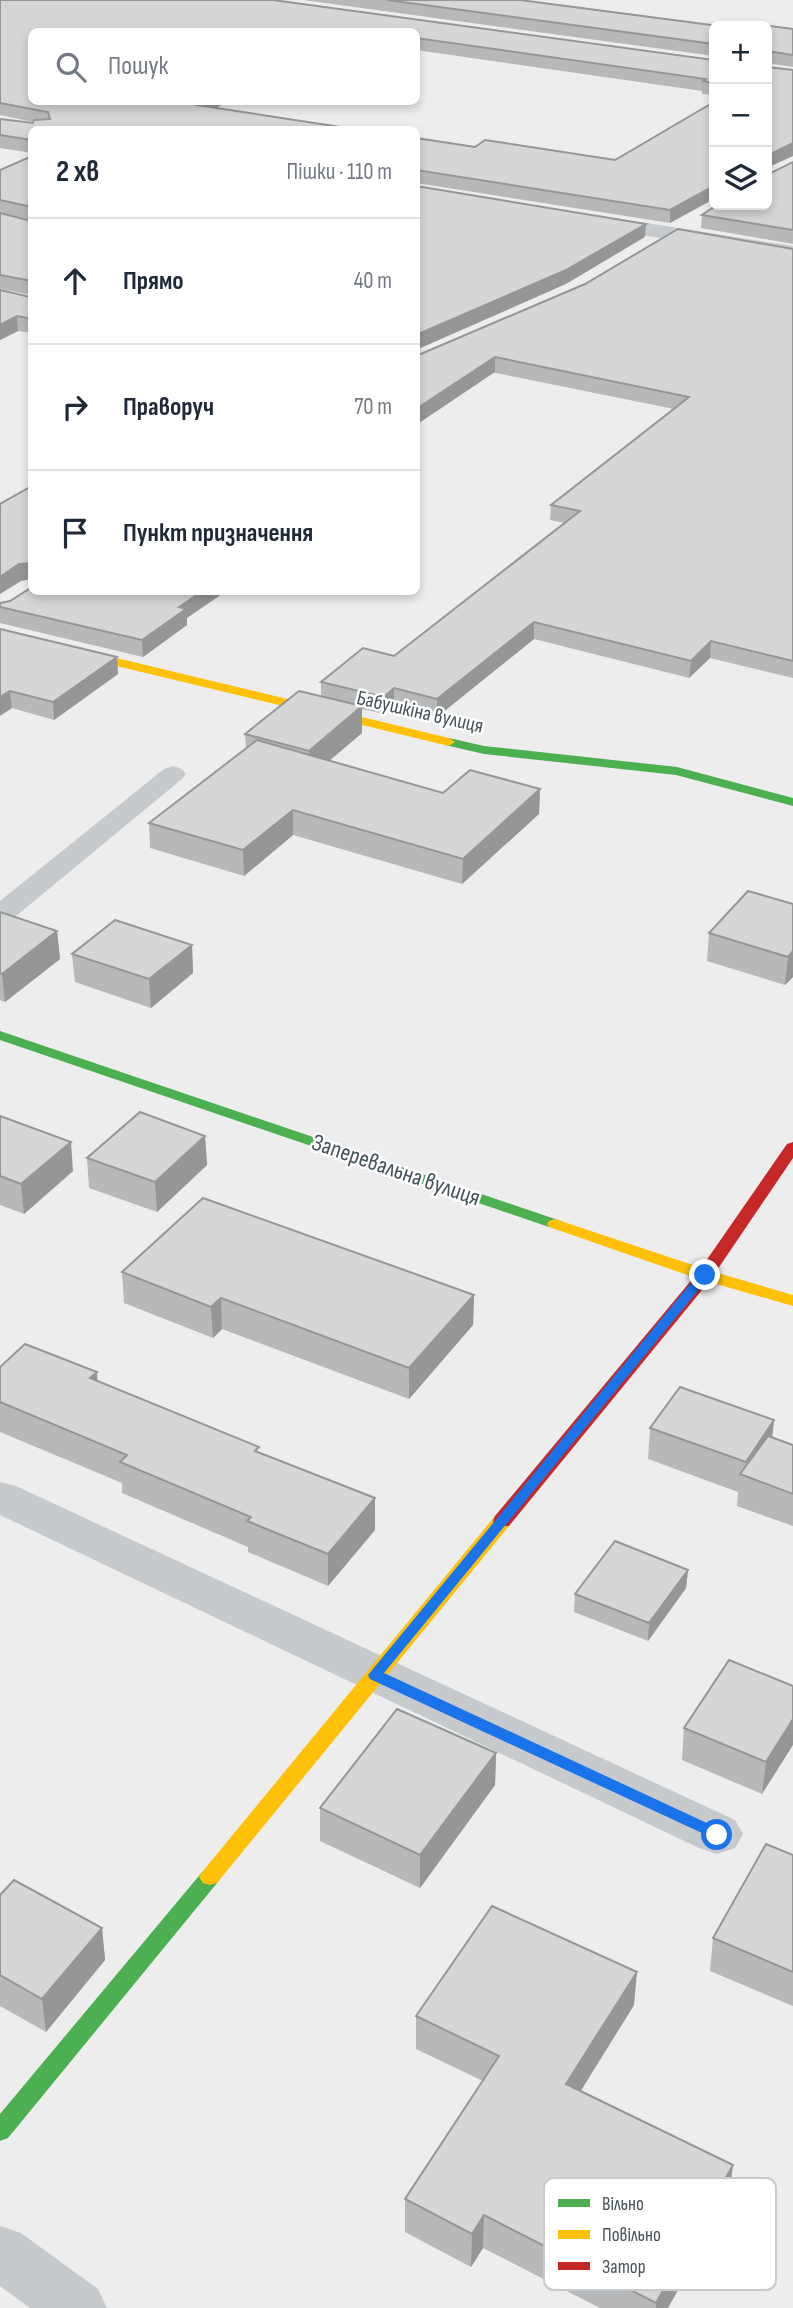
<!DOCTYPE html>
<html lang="uk">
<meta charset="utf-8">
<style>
:root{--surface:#fff;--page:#f6f6f7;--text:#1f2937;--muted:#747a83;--line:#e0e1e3}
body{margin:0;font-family:"Sofia Sans Condensed",sans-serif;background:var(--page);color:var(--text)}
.controls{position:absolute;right:21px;top:21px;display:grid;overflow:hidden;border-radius:10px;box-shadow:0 4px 10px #0003}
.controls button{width:63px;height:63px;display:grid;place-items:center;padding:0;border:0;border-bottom:2px solid var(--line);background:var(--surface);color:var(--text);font:35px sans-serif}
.stop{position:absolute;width:21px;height:21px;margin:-16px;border:5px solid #1a73e8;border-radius:50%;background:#fff}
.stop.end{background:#1a73e8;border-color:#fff;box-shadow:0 2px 7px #0008}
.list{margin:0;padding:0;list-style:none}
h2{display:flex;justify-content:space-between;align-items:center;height:91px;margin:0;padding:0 28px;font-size:30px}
h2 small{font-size:23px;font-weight:400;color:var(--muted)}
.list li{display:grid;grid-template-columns:46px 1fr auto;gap:21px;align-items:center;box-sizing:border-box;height:126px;padding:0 28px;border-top:2px solid var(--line)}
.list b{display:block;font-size:26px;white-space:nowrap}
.list em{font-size:23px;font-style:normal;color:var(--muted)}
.icon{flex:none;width:38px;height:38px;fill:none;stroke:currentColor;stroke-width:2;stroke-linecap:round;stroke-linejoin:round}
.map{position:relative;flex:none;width:793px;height:2308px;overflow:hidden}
.search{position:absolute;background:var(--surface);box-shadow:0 4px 10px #0003;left:28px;top:28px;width:392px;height:77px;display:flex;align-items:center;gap:18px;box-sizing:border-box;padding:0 24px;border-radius:10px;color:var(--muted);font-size:26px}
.panel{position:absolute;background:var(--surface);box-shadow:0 4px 10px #0003;left:28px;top:126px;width:392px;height:469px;border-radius:10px}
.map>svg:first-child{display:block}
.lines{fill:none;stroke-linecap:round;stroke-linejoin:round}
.lane{fill:#c7cacd;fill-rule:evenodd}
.street{fill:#c7cacd;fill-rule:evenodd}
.fast{fill:#4caf50;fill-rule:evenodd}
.slow{fill:#ffc107;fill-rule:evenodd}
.jam{fill:#c62828;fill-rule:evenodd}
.wall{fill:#b7b8b9}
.shaded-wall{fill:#959696}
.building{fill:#d5d6d7;stroke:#959696;stroke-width:2}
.route{fill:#1a73e8}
.labels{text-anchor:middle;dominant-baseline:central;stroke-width:5;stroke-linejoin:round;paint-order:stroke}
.far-street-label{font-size:21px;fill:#44525a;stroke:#fff}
.street-label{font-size:24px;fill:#44525a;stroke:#fff}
.key{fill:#fff;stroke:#c7cbce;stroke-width:2}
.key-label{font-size:19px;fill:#44525a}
</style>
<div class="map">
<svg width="793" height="2308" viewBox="0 0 793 2308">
<rect width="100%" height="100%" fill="#eeeded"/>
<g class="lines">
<polygon class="lane" points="173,766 182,769 186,774 182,779 10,921 0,923 0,901 164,769"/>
<g class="street">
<polygon points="595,215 793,246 793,260 587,226 584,221 587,216"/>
<polygon points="0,1482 16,1486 735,1820 743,1834 735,1848 717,1854 699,1848 0,1515"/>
<polygon points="0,2226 21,2233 98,2289 107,2308 30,2308 0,2286"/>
</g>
<g class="fast">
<polygon points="449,738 484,746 677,767 793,798 793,806 676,775 484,754 445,745 445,739"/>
<polygon points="0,1031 561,1221 563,1224 561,1227 549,1227 0,1040"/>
<polygon points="210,1869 217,1871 221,1877 217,1883 8,2138 0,2141 0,2114 203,1871"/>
</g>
<g class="slow">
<polygon points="0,630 449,738 455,742 449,746 0,638"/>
<polygon points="555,1219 711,1271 793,1295 793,1306 699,1279 549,1227 547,1224 549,1221"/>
<polygon points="502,1515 509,1516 511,1521 509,1526 217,1883 210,1885 203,1883 199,1877 203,1871 495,1516"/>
</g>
<polygon class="jam" points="793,1142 793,1158 711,1279 509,1526 495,1526 493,1521 495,1516 699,1271 787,1144"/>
</g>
<g class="wall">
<polygon points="0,0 273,0 714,60 714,95 702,94 702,91 416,50 416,32 32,32 32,102 227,102 215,108 360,130 32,130 32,153 0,148 0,119 33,123 33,122 0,115"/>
<polygon points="303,0 520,0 714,26 714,56"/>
<polygon points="767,28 793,29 793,67 767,63"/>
<polygon points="714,102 670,223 416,183 416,138 475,147 615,160"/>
<polygon points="32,156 32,220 0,214 31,221 32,220 32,295 0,289 0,170"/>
<polygon points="793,162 793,244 701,228 702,215 769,174"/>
<polygon points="793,249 793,678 710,658 689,678 534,639 437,717 394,705 384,714 362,709 362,733 329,761 443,793 540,789 539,814 462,884 293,835 244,876 150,848 149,823 246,749 245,734 321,697 321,682 394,656 564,523 550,520 551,505 674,409 417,357"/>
<polygon points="0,290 30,297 32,296 32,333 18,331 0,340"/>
<polygon points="0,603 187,618 187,625 143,657 0,623"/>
<polygon points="0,629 117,657 118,674 54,720 12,708"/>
<polygon points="793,904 793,977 785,985 707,961 709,933"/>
<polygon points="0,912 57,931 60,959 5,1002 0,1000"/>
<polygon points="192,945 193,973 151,1008 75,982 72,954"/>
<polygon points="0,1116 73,1171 24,1214 0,1205"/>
<polygon points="205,1136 207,1165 157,1212 89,1188 87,1158"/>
<polygon points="122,1272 474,1295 473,1325 409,1399 222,1329 213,1338 124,1303"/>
<polygon points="0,1367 97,1372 97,1381 260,1453 375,1530 328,1586 248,1552 248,1547 122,1493 122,1483 0,1432"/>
<polygon points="650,1428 773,1437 793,1445 793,1526 737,1506 738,1492 648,1459"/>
<polygon points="688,1570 686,1588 648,1641 574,1612 575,1594"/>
<polygon points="793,1686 762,1794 682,1760 684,1728"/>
<polygon points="496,1753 495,1785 420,1888 320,1841 320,1808"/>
<polygon points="793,1855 793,2006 710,1971 713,1938"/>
<polygon points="0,1895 102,1928 105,1960 46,2032 0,2006"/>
<polygon points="634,2005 581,2091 729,2198 668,2308 600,2308 483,2248 471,2267 405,2232 405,2199 483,2081 416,2049 416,2016"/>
</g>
<g class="shaded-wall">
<polygon points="204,102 227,102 197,118 197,105"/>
<polygon points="793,143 793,156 767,168 767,156"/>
<polygon points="714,186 714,199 670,223 670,210"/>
<polygon points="646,224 645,237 566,284 416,350 416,335"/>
<polygon points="17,316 18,331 0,340 0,325"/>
<polygon points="495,357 495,372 416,425 416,409"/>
<polygon points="32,563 32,579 21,581 0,594 0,577 19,564"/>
<polygon points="201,592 225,592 187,618 187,625 143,657 142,640 179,607"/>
<polygon points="534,622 534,639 437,717 437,699"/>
<polygon points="711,641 710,658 689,678 691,661"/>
<polygon points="117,657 118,674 54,720 53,702"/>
<polygon points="394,688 394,705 384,714 384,697"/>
<polygon points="10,691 12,708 0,716 0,697"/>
<polygon points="362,706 362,733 309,778 309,751"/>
<polygon points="540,789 539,814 462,884 463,859"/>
<polygon points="293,810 293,835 244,876 243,850"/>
<polygon points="57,931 60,959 5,1002 2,974"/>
<polygon points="192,945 193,973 151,1008 149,979"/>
<polygon points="793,951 793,977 785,985 788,957"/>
<polygon points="205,1136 207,1165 157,1212 155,1182"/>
<polygon points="71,1142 73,1171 24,1214 21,1184"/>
<polygon points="474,1295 473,1325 409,1399 409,1368"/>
<polygon points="221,1298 222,1329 213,1338 211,1307"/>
<polygon points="97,1372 99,1403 90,1378"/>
<polygon points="774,1420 771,1452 745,1476 746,1462"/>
<polygon points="375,1498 375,1530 328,1586 328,1554"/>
<polygon points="688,1570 686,1588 648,1641 649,1623"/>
<polygon points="793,1719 793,1745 762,1794 766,1762"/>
<polygon points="496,1753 495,1785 420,1888 420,1855"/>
<polygon points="102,1928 105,1960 46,2032 42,1999"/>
<polygon points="637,1972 634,2005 564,2117 566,2084"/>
<polygon points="733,2165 729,2198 668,2308 656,2308 656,2303"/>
<polygon points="484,2215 483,2248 471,2267 472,2234"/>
</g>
<g class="building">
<polygon points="0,0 273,0 714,60 714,83 703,81 706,79 416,38 416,32 32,32 32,102 204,102 197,105 360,130 32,130 32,140 0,135 0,119 33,123 34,120 50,119 48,112 0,103"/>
<polygon points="387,0 520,0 719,26 714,26 714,44"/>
<polygon points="770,26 793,29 793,55 767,51 767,28"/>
<polygon points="767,67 793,70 793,143 767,156"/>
<polygon points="714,102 714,186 670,210 416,170 416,138 475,147 485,140 615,160"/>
<polygon points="32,156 32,207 0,200 0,170"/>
<polygon points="793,162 793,230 702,215 717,205 767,205 767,174 769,174"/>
<polygon points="416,186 646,224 566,270 416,335"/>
<polygon points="0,213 31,221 32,220 32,281 0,275"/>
<polygon points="678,229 793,249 793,661 711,641 691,661 534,622 437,699 394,688 384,697 321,682 363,648 394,656 580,511 551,505 689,397 495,357 416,409 416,356 585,284"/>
<polygon points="0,290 30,297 32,296 32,319 17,316 0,325"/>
<polygon points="32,486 32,563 19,564 0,577 0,504"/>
<polygon points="32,587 32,592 201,592 179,607 186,609 142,640 0,607 0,603 10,601"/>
<polygon points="0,629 117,657 53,702 10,691 0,697"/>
<polygon points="299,691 362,706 309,751 245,734"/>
<polygon points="257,740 443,793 470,770 540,789 463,859 293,810 243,850 149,823"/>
<polygon points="748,891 793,904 793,951 788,957 709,933"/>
<polygon points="0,912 57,931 2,974 0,973"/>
<polygon points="115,920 192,945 149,979 72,954"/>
<polygon points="140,1112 205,1136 155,1182 87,1158"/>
<polygon points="0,1116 71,1142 21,1184 0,1176"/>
<polygon points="203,1198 474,1295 409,1368 221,1298 211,1307 122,1272"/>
<polygon points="25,1344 97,1372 90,1378 259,1447 255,1451 375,1498 328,1554 247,1521 251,1517 120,1462 127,1455 0,1402 0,1367"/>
<polygon points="680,1387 774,1420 746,1462 650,1428"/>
<polygon points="768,1436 793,1445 793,1494 740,1474"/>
<polygon points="615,1541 688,1570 649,1623 575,1594"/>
<polygon points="729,1660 793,1686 793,1719 766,1762 684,1728"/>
<polygon points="397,1709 496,1753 420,1855 320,1808"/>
<polygon points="766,1844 793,1855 793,1972 713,1938"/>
<polygon points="14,1880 102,1928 42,1999 0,1975 0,1895"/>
<polygon points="492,1906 637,1972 566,2084 733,2165 656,2303 484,2215 472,2234 405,2199 499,2056 416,2016"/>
</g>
<polygon class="route" points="705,1271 709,1272 709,1277 384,1673 722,1830 725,1835 717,1840 370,1679 368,1675 700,1272"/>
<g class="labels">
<g class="far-street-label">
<text transform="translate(420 712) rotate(13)">Бабушкіна вулиця</text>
</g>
<g class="street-label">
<text transform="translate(396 1170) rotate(19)">Заперевальна вулиця</text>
</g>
</g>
<rect x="544" y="2178" width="232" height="112" rx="10" class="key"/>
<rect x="558" y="2199" width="32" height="8" fill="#4caf50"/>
<rect x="558" y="2230" width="32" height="9" fill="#ffc107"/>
<rect x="558" y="2262" width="32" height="8" fill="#c62828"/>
<g class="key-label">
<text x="602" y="2210">Вільно</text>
<text x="602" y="2241">Повільно</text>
<text x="602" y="2273">Затор</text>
</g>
</svg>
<div class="controls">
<button>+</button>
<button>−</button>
<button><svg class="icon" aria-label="layers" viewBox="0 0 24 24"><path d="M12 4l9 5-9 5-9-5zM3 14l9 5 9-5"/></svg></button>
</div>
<div class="stop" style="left:717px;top:1835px"></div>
<div class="stop end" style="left:705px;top:1275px"></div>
<div class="search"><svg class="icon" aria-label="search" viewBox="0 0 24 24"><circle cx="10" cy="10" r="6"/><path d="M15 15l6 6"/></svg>Пошук</div>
<section class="panel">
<h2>2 хв<small>Пішки · 110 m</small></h2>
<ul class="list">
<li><svg class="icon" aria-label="ahead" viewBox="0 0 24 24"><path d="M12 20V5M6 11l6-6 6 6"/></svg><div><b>Прямо</b></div><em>40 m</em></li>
<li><svg class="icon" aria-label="right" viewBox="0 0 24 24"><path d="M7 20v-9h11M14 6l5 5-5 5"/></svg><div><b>Праворуч</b></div><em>70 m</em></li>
<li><svg class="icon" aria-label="arrive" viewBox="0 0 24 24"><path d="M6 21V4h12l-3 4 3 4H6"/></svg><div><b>Пункт призначення</b></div></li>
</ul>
</section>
</div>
